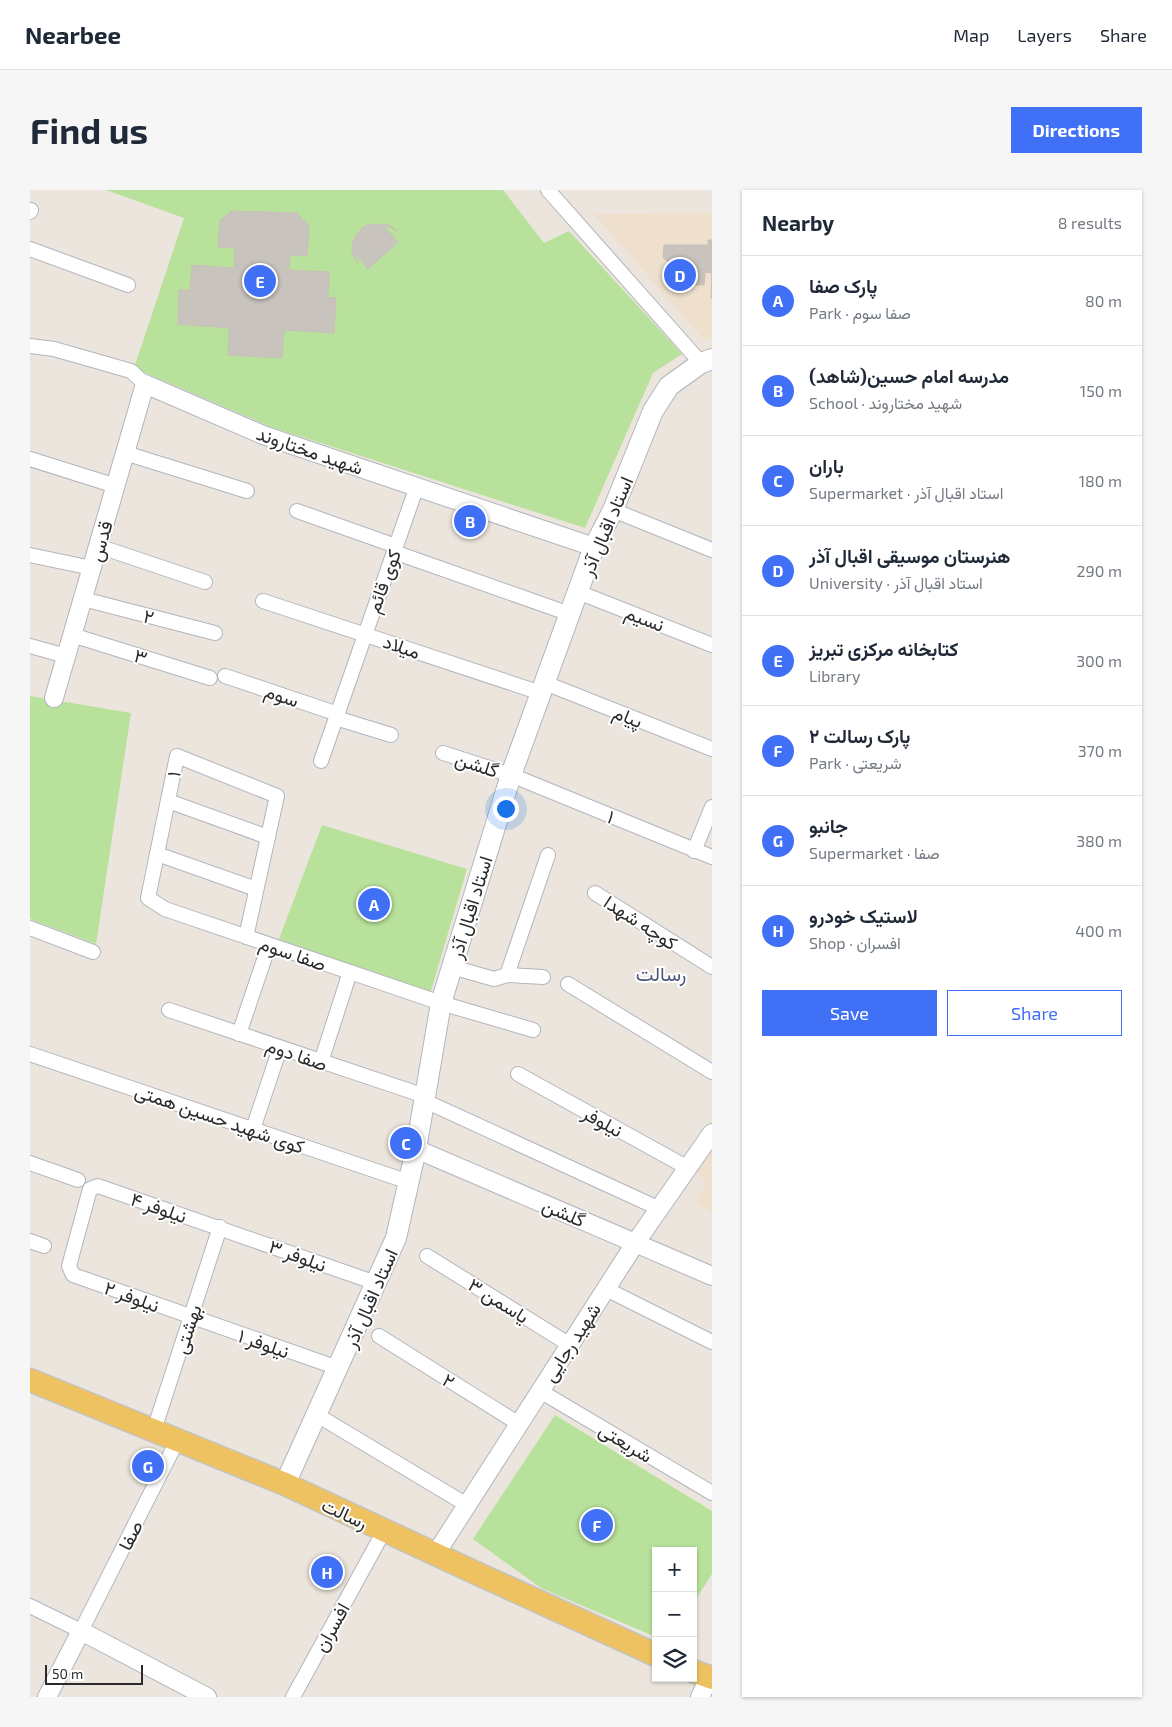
<!DOCTYPE html>
<meta charset="utf-8">
<style>
:root{--surface:#fff;--page:#f6f6f7;--text:#1f2937;--muted:#747a83;--line:#e0e1e3;--accent:#4070f6}
body{margin:0;font-family:"Exo 2",Vazirmatn,sans-serif;background:var(--page);color:var(--text)}
.controls{position:absolute;right:15px;bottom:15px;display:grid;overflow:hidden;border-radius:0px;box-shadow:0 1px 4px #0004}
.controls button{width:45px;height:45px;display:grid;place-items:center;padding:0;border:0;border-bottom:1px solid var(--line);background:var(--surface);color:var(--text);font:25px sans-serif}
.scale{position:absolute;left:15px;bottom:12px;width:98px;box-sizing:border-box;padding-left:5px;border:2px solid #2b2b2b;border-top:0;font-size:14px;line-height:18px;white-space:nowrap;color:#2b2b2b;-webkit-text-stroke:4px #fff;paint-order:stroke}
.you{position:absolute;left:475px;top:618px;width:18px;height:18px;margin:-12px;border:4px solid #fff;border-radius:50%;background:#1a73e8;box-shadow:0 0 0 8px #1a73e833}
.badge{display:grid;place-items:center;width:32px;height:32px;border-radius:50%;background:var(--accent);color:#fff;font-size:16px;font-weight:700}
.pin{position:absolute;translate:-50% -50%;border:2px solid #fff;box-shadow:0 1px 5px #0006}
.list{margin:0;padding:0;list-style:none}
h2{display:flex;justify-content:space-between;align-items:center;height:65px;margin:0;padding:0 20px;font-size:21px}
h2 small{font-size:16px;font-weight:400;color:var(--muted)}
.list li{display:grid;grid-template-columns:32px 1fr auto;gap:15px;align-items:center;box-sizing:border-box;height:90px;padding:0 20px;border-top:1px solid var(--line)}
.list b{display:block;font-size:19px;white-space:nowrap}
.list p{margin:0;font-size:16px;white-space:nowrap;color:var(--muted)}
.list em{font-size:16px;font-style:normal;color:var(--muted)}
.actions{display:flex;gap:10px;padding:15px 20px}
.actions a{flex:1;padding:11px 0;border:1px solid var(--accent);border-radius:0px;text-align:center;font-size:18px;color:var(--accent)}
.actions .main{background:var(--accent);color:#fff}
.icon{flex:none;width:28px;height:28px;fill:none;stroke:currentColor;stroke-width:2;stroke-linecap:round;stroke-linejoin:round}
.map{position:relative;flex:none;width:682px;height:1507px;overflow:hidden;border-radius:0px}
header{display:flex;align-items:center;gap:30px;box-sizing:border-box;height:70px;padding:0 25px;background:var(--surface);border-bottom:1px solid var(--line)}
header strong{font-size:24px}
nav{display:flex;gap:28px;margin-inline-start:auto;font-size:18px}
.intro{display:flex;align-items:center;justify-content:space-between;box-sizing:border-box;height:120px;padding:0 30px}
h1{margin:0;font-size:35px}
.button{padding:12px 22px;border-radius:0px;background:var(--accent);color:#fff;font-size:18px;font-weight:700}
main{display:flex;gap:30px;padding:0 30px}
aside{flex:1;background:var(--surface);border-radius:0px;box-shadow:0 1px 4px #0004}
.map>svg:first-child{display:block}
.education{fill:#eee0cd}
.green{fill:#b8e29b}
.building{fill:#c8c3bc;stroke:#c8c0b7}
.lines{fill:none;stroke-linecap:round;stroke-linejoin:round}
.minor-casing{stroke:#b1b5be;stroke-width:16}
.tertiary-casing{stroke:#b1b5be;stroke-width:20}
.secondary-casing{stroke:#b1b5be;stroke-width:22}
.primary-casing{stroke:#c4c4c4;stroke-width:25}
.minor{stroke:#fff;stroke-width:14}
.tertiary{stroke:#fff;stroke-width:18}
.secondary{stroke:#fff;stroke-width:20}
.primary{stroke:#eec261;stroke-width:22}
.labels{text-anchor:middle;dominant-baseline:central;stroke-width:4;stroke-linejoin:round;paint-order:stroke}
.street-label{font-size:19px;fill:#2b2b2b;stroke:#fff}
.neighbourhood-label{font-size:20px;fill:#4c587b;stroke:#fff}
</style>
<header>
<strong>Nearbee</strong>
<nav><a>Map</a><a>Layers</a><a>Share</a></nav>
</header>
<div class="intro"><h1>Find us</h1><a class="button">Directions</a></div>
<main>
<div class="map">
<svg width="682" height="1507" viewBox="0 0 682 1507">
<rect width="100%" height="100%" fill="#ece5dd"/>
<g class="education">
<polygon points="682,23 682,147 674,150 564,24"/>
<polygon points="682,954 682,1023 665,1013 677,992 664,982"/>
</g>
<g class="green">
<polygon points="76,0 473,0 514,53 539,41 652,164 623,183 555,338 241,237 104,178 154,28"/>
<polygon points="0,506 101,523 66,754 0,729"/>
<polygon points="292,635 437,679 400,804 249,749"/>
<polygon points="525,1225 682,1321 682,1384 663,1414 663,1361 626,1361 626,1447 511,1398 443,1349"/>
</g>
<g class="building">
<polygon points="202,21 267,23 279,36 277,66 260,65 259,80 299,82 298,107 306,108 304,143 254,140 252,168 198,165 199,138 148,134 149,100 160,100 162,75 204,78 205,58 188,57 190,30"/>
<polygon points="355,34 361,36 367,41 357,36 355,38 368,52 338,79 324,63 328,74 322,63 322,55 326,45 333,37 338,35"/>
<polygon points="678,50 682,50 682,108 681,108 682,83 675,82 674,95 662,95 633,67 634,55 678,55"/>
</g>
<g class="lines">
<g class="minor-casing">
<g id="minor">
<polyline points="518,0 671,173"/>
<polyline points="0,22 1,20"/>
<polyline points="0,59 98,95"/>
<polyline points="0,156 24,159 101,181 115,194"/>
<polyline points="95,263 217,301"/>
<polyline points="0,269 86,296"/>
<polyline points="583,320 682,360"/>
<polyline points="267,321 366,356"/>
<polyline points="68,356 175,392"/>
<polyline points="364,362 540,424"/>
<polyline points="0,365 62,378"/>
<polyline points="548,402 682,455"/>
<polyline points="53,409 185,443"/>
<polyline points="233,411 511,503"/>
<polyline points="42,445 180,488"/>
<polyline points="0,456 36,466"/>
<polyline points="195,486 308,524"/>
<polyline points="515,493 682,559"/>
<polyline points="306,528 361,545"/>
<polyline points="413,563 481,585 682,667"/>
<polyline points="291,571 387,296"/>
<polyline points="138,611 238,647"/>
<polyline points="664,661 682,617"/>
<polyline points="127,664 226,699"/>
<polyline points="565,703 682,777"/>
<polyline points="0,738 63,762"/>
<polyline points="216,747 247,606 147,566 118,708 135,719 411,813 503,840"/>
<polyline points="422,777 464,789 477,785 513,787"/>
<polyline points="477,785 518,665"/>
<polyline points="538,794 682,882"/>
<polyline points="139,820 395,906"/>
<polyline points="209,844 239,755"/>
<polyline points="0,864 379,992"/>
<polyline points="291,872 320,782"/>
<polyline points="488,884 658,978"/>
<polyline points="395,911 630,1019"/>
<polyline points="223,939 250,858"/>
<polyline points="0,973 48,990"/>
<polyline points="0,1051 14,1056"/>
<polyline points="397,1066 540,1155"/>
<polyline points="576,1099 682,1152"/>
<polyline points="349,1146 489,1234"/>
<polyline points="308,1178 43,1085 39,1076 60,999 68,996 346,1093"/>
<polyline points="510,1201 682,1303"/>
<polyline points="287,1225 437,1315"/>
<polyline points="124,1240 190,1037"/>
<polyline points="0,1416 51,1441 148,1249"/>
<polyline points="263,1507 354,1341"/>
</g>
</g>
<g class="tertiary-casing">
<g id="tertiary">
<polyline points="24,508 115,194 233,245 564,357"/>
<polyline points="386,959 682,1086"/>
<polyline points="405,1365 606,1052 682,943"/>
<polyline points="17,1507 51,1441 177,1507"/>
<polyline points="670,1507 680,1487"/>
</g>
</g>
<g class="secondary-casing">
<polyline id="secondary" points="255,1294 366,1048 386,959 411,813 481,585 564,357 583,320 623,221 639,196 671,173 682,169"/>
</g>
<g class="primary-casing">
<g id="primary">
<polyline points="0,1190 255,1294 446,1383 626,1465"/>
<polyline points="663,1481 682,1488"/>
</g>
</g>
<use href="#minor" class="minor"/>
<use href="#tertiary" class="tertiary"/>
<use href="#secondary" class="secondary"/>
<use href="#primary" class="primary"/>
</g>
<g class="labels">
<g class="street-label">
<text transform="translate(280 260) rotate(19)">شهید مختاروند</text>
<text transform="translate(576 336) rotate(-67)">استاد اقبال آذر</text>
<text transform="translate(70 351) rotate(-74)">قدس</text>
<text transform="translate(353 391) rotate(-70)">کوی قائم</text>
<text transform="translate(119 426) rotate(14)">۲</text>
<text transform="translate(615 428) rotate(21)">نسیم</text>
<text transform="translate(372 456) rotate(19)">میلاد</text>
<text transform="translate(111 466) rotate(17)">۳</text>
<text transform="translate(252 505) rotate(19)">سوم</text>
<text transform="translate(598 526) rotate(22)">پیام</text>
<text transform="translate(447 574) rotate(18)">گلشن</text>
<text transform="translate(143 584) rotate(-79)">۱</text>
<text transform="translate(581 626) rotate(22)">۱</text>
<text transform="translate(440 717) rotate(-73)">استاد اقبال آذر</text>
<text transform="translate(611 732) rotate(33)">کوچه شهدا</text>
<text transform="translate(263 763) rotate(19)">صفا سوم</text>
<text transform="translate(267 864) rotate(19)">صفا دوم</text>
<text transform="translate(190 928) rotate(19)">کوی شهید حسین همتی</text>
<text transform="translate(573 931) rotate(29)">نیلوفر</text>
<text transform="translate(129 1017) rotate(19)">نیلوفر ۴</text>
<text transform="translate(534 1022) rotate(23)">گلشن</text>
<text transform="translate(268 1065) rotate(20)">نیلوفر ۳</text>
<text transform="translate(102 1106) rotate(20)">نیلوفر ۲</text>
<text transform="translate(340 1108) rotate(-66)">استاد اقبال آذر</text>
<text transform="translate(469 1110) rotate(32)">یاسمن ۳</text>
<text transform="translate(157 1139) rotate(-72)">بهشتی</text>
<text transform="translate(541 1152) rotate(-57)">شهید رجایی</text>
<text transform="translate(234 1153) rotate(19)">نیلوفر ۱</text>
<text transform="translate(419 1190) rotate(32)">۲</text>
<text transform="translate(596 1252) rotate(31)">شریعتی</text>
<text transform="translate(315 1323) rotate(25)">رسالت</text>
<text transform="translate(100 1345) rotate(-63)">صفا</text>
<text transform="translate(301 1437) rotate(-61)">افسران</text>
</g>
<g class="neighbourhood-label">
<text x="631" y="783">رسالت</text>
</g>
</g>
</svg>
<div class="controls">
<button>+</button>
<button>−</button>
<button><svg class="icon" aria-label="layers" viewBox="0 0 24 24"><path d="M12 4l9 5-9 5-9-5zM3 14l9 5 9-5"/></svg></button>
</div>
<div class="scale">50 m</div>
<div class="you"></div>
<div class="pin badge" style="left:344px;top:714px">A</div>
<div class="pin badge" style="left:440px;top:331px">B</div>
<div class="pin badge" style="left:376px;top:953px">C</div>
<div class="pin badge" style="left:650px;top:85px">D</div>
<div class="pin badge" style="left:230px;top:91px">E</div>
<div class="pin badge" style="left:567px;top:1335px">F</div>
<div class="pin badge" style="left:118px;top:1276px">G</div>
<div class="pin badge" style="left:297px;top:1382px">H</div>
</div>
<aside>
<h2>Nearby<small>8 results</small></h2>
<ul class="list">
<li><span class="badge">A</span><div><b>پارک صفا</b><p>Park · صفا سوم</p></div><em>80 m</em></li>
<li><span class="badge">B</span><div><b>مدرسه امام حسین(شاهد)</b><p>School · شهید مختاروند</p></div><em>150 m</em></li>
<li><span class="badge">C</span><div><b>باران</b><p>Supermarket · استاد اقبال آذر</p></div><em>180 m</em></li>
<li><span class="badge">D</span><div><b>هنرستان موسیقی اقبال آذر</b><p>University · استاد اقبال آذر</p></div><em>290 m</em></li>
<li><span class="badge">E</span><div><b>کتابخانه مرکزى تبریز</b><p>Library</p></div><em>300 m</em></li>
<li><span class="badge">F</span><div><b>پارک رسالت ۲</b><p>Park · شریعتی</p></div><em>370 m</em></li>
<li><span class="badge">G</span><div><b>جانبو</b><p>Supermarket · صفا</p></div><em>380 m</em></li>
<li><span class="badge">H</span><div><b>لاستیک خودرو</b><p>Shop · افسران</p></div><em>400 m</em></li>
</ul>
<div class="actions"><a class="main">Save</a><a>Share</a></div>
</aside>
</main>
